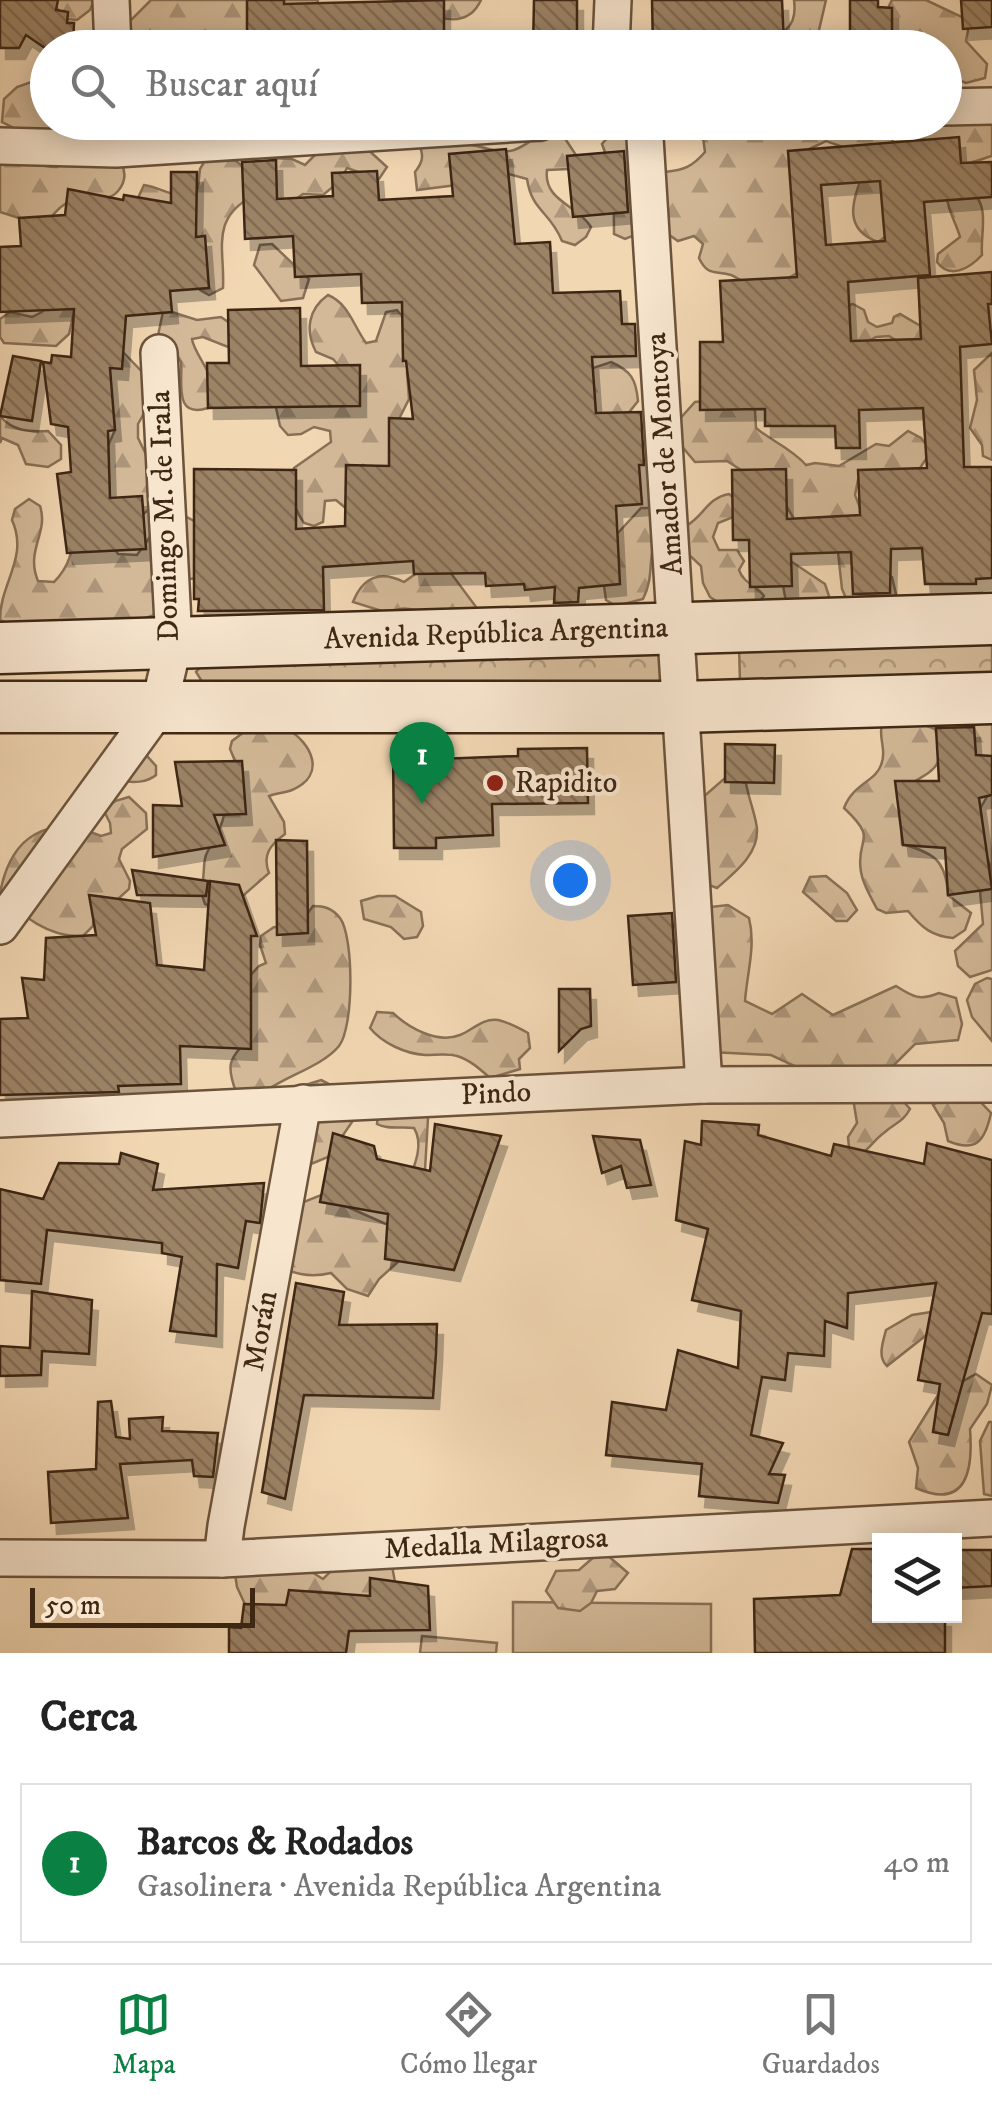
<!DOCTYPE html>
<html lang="es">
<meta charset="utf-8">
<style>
:root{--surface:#fff;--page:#f2f2f2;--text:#222;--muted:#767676;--line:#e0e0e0;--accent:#0b8043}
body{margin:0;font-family:"IM FELL DW Pica",serif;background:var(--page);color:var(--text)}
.controls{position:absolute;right:30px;bottom:30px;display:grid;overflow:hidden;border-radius:0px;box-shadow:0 5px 25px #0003}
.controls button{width:90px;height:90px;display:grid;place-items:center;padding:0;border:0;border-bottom:2px solid var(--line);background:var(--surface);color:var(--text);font:50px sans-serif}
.scale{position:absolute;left:30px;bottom:25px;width:225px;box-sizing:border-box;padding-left:10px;border:5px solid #3e2713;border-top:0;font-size:28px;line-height:35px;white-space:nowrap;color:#3e2713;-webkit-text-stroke:8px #f7e5ce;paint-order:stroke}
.you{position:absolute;left:570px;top:880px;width:35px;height:35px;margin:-25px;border:8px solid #fff;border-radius:50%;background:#1a73e8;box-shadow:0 0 0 15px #1a73e833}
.badge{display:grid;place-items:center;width:65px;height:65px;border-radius:50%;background:var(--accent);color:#fff;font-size:32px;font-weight:700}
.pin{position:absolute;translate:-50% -82px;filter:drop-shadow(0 2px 5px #0008)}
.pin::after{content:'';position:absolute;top:52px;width:35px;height:30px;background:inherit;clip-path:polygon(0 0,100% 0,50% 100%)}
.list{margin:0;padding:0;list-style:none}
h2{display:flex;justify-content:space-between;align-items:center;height:130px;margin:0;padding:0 40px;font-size:42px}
h2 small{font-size:32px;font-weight:400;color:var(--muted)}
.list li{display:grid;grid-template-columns:65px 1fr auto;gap:30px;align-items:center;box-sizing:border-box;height:160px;margin:0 20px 20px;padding:0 20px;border:2px solid var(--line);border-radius:0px}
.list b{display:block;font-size:38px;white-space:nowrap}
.list p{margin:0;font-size:32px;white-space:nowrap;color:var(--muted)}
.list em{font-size:32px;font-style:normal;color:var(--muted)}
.icon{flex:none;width:55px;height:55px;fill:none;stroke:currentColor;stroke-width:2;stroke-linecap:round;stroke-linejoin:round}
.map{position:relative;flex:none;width:992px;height:1653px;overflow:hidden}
.search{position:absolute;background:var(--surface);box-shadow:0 5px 25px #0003;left:30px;right:30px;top:30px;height:110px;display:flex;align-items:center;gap:25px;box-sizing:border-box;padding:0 35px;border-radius:55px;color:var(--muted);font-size:38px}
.sheet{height:310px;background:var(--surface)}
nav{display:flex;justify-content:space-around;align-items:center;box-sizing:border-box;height:140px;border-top:2px solid var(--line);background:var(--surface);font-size:28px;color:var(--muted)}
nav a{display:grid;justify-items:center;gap:5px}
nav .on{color:var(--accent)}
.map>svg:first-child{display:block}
.grass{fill:#d3b998;stroke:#887056;stroke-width:2.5}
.forest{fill:url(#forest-firs);stroke:#887056;stroke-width:2.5}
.park{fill:url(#park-crowns);stroke:#887056;stroke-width:2.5}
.building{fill:url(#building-back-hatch);stroke:#3e2713;stroke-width:2.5;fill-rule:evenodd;filter:url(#shadow)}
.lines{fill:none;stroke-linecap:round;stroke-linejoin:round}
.minor-casing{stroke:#6b533b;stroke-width:40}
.secondary-casing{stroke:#3e2713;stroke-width:55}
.minor{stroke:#f7e5ce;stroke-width:35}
.secondary{stroke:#f7e5ce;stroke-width:50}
.poi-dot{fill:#8f2418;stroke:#f7e5ce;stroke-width:4}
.labels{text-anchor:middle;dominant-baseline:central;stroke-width:8;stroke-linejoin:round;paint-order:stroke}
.street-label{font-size:30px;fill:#3e2713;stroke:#f7e5ce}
.poi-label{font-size:30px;fill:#3e2713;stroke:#f7e5ce;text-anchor:start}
</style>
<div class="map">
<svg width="992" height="1653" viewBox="0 0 992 1653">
<defs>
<pattern id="forest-firs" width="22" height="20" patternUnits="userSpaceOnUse" patternTransform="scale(2.5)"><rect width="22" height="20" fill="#d3b998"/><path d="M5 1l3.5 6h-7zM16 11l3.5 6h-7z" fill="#ad967b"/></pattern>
<pattern id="park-crowns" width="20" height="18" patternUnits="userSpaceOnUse" patternTransform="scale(2.5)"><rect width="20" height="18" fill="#d3b998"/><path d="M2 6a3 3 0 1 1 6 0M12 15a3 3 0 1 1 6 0" fill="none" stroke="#ad967b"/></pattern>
<pattern id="building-back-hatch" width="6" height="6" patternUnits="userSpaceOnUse" patternTransform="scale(2.5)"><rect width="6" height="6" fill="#9c8366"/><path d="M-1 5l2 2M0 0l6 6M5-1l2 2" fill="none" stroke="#816b53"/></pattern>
<filter id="shadow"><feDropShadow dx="6" dy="11" stdDeviation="0" flood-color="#0004"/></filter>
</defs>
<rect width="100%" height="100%" fill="#f2d7b3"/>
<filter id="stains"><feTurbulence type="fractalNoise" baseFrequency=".002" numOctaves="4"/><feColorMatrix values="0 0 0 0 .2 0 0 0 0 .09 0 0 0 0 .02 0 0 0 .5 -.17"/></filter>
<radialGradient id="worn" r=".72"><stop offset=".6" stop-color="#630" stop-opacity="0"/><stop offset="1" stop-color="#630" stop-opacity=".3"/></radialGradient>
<g class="grass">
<polygon points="513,1602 711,1604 711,1653 513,1653"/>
<polygon points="422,1636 497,1643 496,1653 420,1653"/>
</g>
<g class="forest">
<polygon points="54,0 94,0 90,10 77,20 67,19 53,4"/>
<polygon points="151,0 318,0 313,18 254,47 124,47 126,25"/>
<path d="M406,0H481C466,33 429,17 406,0Z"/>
<path d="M794,0H826L815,47L732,48C759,32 800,45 794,0Z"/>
<polygon points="892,0 926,0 966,19 969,24 966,41 987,64 985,78 966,83 951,77 945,63 944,48 885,47 888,8"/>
<path d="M31,82L47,89L48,122C55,123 65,121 71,124C92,134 142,163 118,191C102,210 75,183 50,219L28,221L0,212V164C21,154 36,168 57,167L58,156L44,143L2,122L4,99L17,87Z"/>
<path d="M992,95V156C981,159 970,165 958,163C939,160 913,140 906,123L944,122Z"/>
<path d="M784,123H885L892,134L893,146L889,234L878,242C843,229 852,203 863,173L846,148L826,141L807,150L805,268C789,278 773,290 753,285C746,284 738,278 731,275C715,270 708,277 699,258L703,244L694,236L678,241L665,232V172C684,170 692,167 705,152L703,137C729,116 745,130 775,130Z"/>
<path d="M550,130L560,131L576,155L569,169L547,170C543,201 578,205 591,227L586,237L575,245L562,241C550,211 532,212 527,179L509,174L496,180L417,190L415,172C423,162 424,156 419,144L442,136L457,146C476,140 494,156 514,150C526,146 537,135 550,130Z"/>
<path d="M620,135L630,141L635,235L625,239L614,234C614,203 614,173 602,144L608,137Z"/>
<path d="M364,146L387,167L379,179L347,168L340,181L323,195L303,194L282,209L251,197C210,220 225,250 223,288L209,295L200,290L138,198L144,185C165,188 180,204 198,188L200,169L207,157C227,152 236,159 250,174L262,170L271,158L292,159L305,165L323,147Z"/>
<path d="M970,189C991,207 980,231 982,255C970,268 950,280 937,262L938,254L960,237C956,222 948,212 947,197Z"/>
<polygon points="272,244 309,279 303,298 281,301 254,265 260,245"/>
<path d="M328,295C349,304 353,325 366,343L376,341L386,312L397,310L413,330L418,345L407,372L409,399L399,419V463L377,471L363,465L353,473L356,517L336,500L325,501L323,522L314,526L304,523C292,506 288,489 294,468L331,442L330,431L314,427L301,434L288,435L280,426L275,403L348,376L333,359L316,352C305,331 308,309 328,295Z"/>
<polygon points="45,299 76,303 69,334 56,346 4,343 0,337 0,319 10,312 32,317 42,312"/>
<polygon points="853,304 864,310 868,322 877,327 892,323 894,317 900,314 941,338 897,341 889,336 876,337 852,350 845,306"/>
<path d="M163,312H172L197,320L221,317L231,324L235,337L228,347L203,337L192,339C195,359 225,381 208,408C173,419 183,382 181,362L171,348L157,340Z"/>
<polygon points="123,352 148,378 152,399 138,424 138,438 155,473 158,502 136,520 111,519 103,457 115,430 114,419 104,408 99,361"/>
<polygon points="992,353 992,460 983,456 982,445 970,428 977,400 974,370"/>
<path d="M611,362C631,371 636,379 638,401L619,425L521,405L585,379L593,368Z"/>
<path d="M746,397L755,411L756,428C773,442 791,448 806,465L815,463L839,466L876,444L889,446L908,431L921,438L928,447L926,459L920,468L870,474L858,480L855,495L886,574L892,577L896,594L884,605H849L842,589L837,543L798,526L780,495L727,461L695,462L675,438L677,422L695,402Z"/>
<path d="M0,416C13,431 28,432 48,431L61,445V459L48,467L26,464L18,445L2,438L0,443Z"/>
<path d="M729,494L736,500V516L718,523L713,537L719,550H737L744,561L739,570C744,584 756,585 764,596L757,604H721L710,597L703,583L701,566L685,551L686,526C704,516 707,498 729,494Z"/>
<path d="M29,499L40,506C49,533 25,550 38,581L54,582C70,566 72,551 75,530L105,533L118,554L137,555L159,524L181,514L194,521L212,538L207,577L180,580L160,613L140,620L119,619L87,629L48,621L14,626L0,620C0,582 29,558 12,520L15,509Z"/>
<path d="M641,508H651L660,530C645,557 656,573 643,599L616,606L606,600L604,586L617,534Z"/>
<path d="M792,562L825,584L829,596L821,605L786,601C783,585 778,574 792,562Z"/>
<path d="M428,565L450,572L485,619C469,618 451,619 435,615C416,611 407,604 388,613L353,602C363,577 380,570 404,582Z"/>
<path d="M885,716L911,720L935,729C946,767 937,768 907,786L901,804L902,844C934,853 946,860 948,895L971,913L965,930L953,938C932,936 922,928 908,911L886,913L877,909C871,897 863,885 861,872C855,836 880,842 844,808C853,784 876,781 881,765C888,747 875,736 885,716Z"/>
<polygon points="992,716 992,779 974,755 965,721"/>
<path d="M248,729H287C312,743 327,775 292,790C285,793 276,793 269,796L284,822L285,834C270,845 262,855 269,873L238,900L218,910L205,904L200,889C206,878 202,866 206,855C212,841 221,831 224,815L232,814L235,761L230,749L232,741Z"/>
<path d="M138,746L156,766V775C148,782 132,784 122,780Z"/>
<path d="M725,778L746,783C748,797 757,819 757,830C758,855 734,873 717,888L701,882L702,798Z"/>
<polygon points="992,788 992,970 970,977 958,966 955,951 983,924 980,891 991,868 973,821"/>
<path d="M129,797L146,813L147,829L122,849L119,859L130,881L129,889L118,899L94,903L93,926L83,936C49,938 22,916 0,893C11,835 48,814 101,836L111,833L110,823L104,811L115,801Z"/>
<polygon points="826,876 847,893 857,910 847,921 836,921 803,892 810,877"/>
<polygon points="378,896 395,896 421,912 423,926 417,937 404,939 391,927 364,919 361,901"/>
<path d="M728,905L749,918C756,946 747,973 745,1001L772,1014L802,994L833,1015L896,986C913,997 920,1001 939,993L956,998L962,1024L958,1040L915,1044L889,1070L879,1071L864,1066L805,1071L771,1055L711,1052L710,907Z"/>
<path d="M313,906C324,906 332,908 340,918C354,937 354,1027 339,1046C322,1067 282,1077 260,1095L236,1092C225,1062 230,1059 251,1036L247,979L259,966L266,963L260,945L261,936L274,927L296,929Z"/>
<polygon points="987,978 992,979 992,1041 972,1017 967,1000 975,984"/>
<path d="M377,1012L393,1013C409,1028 437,1044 460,1035C473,1030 482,1018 498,1020C508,1022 519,1028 528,1033L530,1048L519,1059L520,1069L490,1078C480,1069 470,1060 457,1056C447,1053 436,1055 425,1055C406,1054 382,1043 370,1028Z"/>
<path d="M321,1080C341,1089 349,1100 352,1122L328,1157L311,1164L295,1149L297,1099L305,1085Z"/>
<path d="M377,1082L398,1083L428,1118L425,1170L408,1182C415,1165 424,1144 414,1128C401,1126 388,1130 377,1124L378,1112L366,1096Z"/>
<path d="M888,1084L910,1109C903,1122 895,1123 885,1132C875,1139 870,1148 859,1156L849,1147L848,1137L857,1123L852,1092Z"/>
<path d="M956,1090L970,1091L991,1113C985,1141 976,1153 948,1141L944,1123L933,1105Z"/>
<path d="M321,1195L388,1225L399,1261L379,1279L368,1296L347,1289L331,1273C289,1283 249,1257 266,1211L289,1208Z"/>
<path d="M931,1312L929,1333L887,1366C877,1357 883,1342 886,1330L912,1315Z"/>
<path d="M976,1374L992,1385L987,1404L970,1429C973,1468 968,1511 916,1488L918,1468L909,1442L938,1395Z"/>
<polygon points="989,1422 992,1422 992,1496 984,1494 980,1441"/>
<polygon points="606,1554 628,1573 615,1589 597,1591 591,1603 580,1611 558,1608 546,1591 556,1571 579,1570 595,1556"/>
<polygon points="337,1565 392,1566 395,1582 369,1603 347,1601 339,1593 310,1591 286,1605 249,1613 237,1587 234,1568 310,1571 323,1579"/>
</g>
<g class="park">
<polygon points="992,644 992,678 740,682 739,646"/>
<polygon points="662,652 667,676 660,686 203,683 196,672 204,663"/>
</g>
<g class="building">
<polygon points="0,0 58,0 56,10 68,12 67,23 74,23 73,48 45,48 26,35 19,48 0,48"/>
<polygon points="247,0 284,0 284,4 444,0 444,48 410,48 410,38 341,40 342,48 247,48"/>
<polygon points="534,0 577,0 577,48 533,48"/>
<polygon points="652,0 782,0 784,45 653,48"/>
<polygon points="850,0 878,0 878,7 892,8 892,48 850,48"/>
<polygon points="961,0 992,0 992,27 963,29"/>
<path d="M959,137L961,163L992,162V197L924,202L930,275L848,282L851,341L921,339L918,278L992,272V304H988L992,344L960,347L964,467H992V578L976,579V584H925L922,548L891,549L890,593L853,594L851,552L791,554L792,586L750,587L749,540H733L732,470L786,469L787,519L860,515L858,470L927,468L923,408L859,410L860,448H836L835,426H765V409L700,410V342H723L720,281L797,277L788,151ZM880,181L885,241L826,245L821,185Z"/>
<polygon points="506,149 515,244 550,242 553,293 620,291 622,324 635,324 636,356 592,357 596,413 641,412 644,465 639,465 642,504 616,506 620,584 579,588 578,602 554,603 555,587 525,590 524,584 486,586 485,573 414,574 413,561 323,567 324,610 198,611 199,599 194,599 194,469 296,470 296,529 345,526 346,465 389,466 389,418 413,419 406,361 403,361 402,302 362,303 361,274 295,277 293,236 245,239 242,162 276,160 277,199 333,196 332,173 377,171 379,200 453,196 449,154"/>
<polygon points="624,151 628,212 573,217 567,156"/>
<polygon points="171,172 197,172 196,237 205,236 209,288 170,291 172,312 126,316 122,369 110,368 115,430 108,431 110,498 142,496 146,549 67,553 57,474 71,472 68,427 51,424 43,362 51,363 52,355 71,357 74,309 0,312 0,247 21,246 19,218 65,215 68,189 123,200 124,195 171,203"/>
<polygon points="300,308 301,366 360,365 360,406 208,408 207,363 229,363 228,310"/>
<polygon points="13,356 41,361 32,421 0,416"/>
<polygon points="974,727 976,755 992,756 992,795 979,798 992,889 948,895 945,848 903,845 895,781 939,781 936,728"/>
<polygon points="725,744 775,745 774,783 725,782"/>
<polygon points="393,745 437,745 437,759 518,756 518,749 587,748 588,803 492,804 493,835 436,838 436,848 394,848"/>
<polygon points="242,761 246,814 214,815 225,845 153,857 153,805 182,806 175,762"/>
<polygon points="276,840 307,841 308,933 277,935"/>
<polygon points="132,870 208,881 206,896 137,895"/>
<polygon points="210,881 239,885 257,936 251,936 251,1049 180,1046 181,1084 118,1086 119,1092 0,1095 0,1019 28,1018 22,978 44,980 46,938 96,935 89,895 150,903 157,965 204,970"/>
<polygon points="672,913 676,982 633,985 628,916"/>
<polygon points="559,989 590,989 591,1026 581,1029 559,1051"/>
<polygon points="702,1121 759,1125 758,1135 831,1156 834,1144 924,1164 927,1143 992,1160 992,1314 982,1313 948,1435 933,1432 940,1384 918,1380 936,1283 848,1293 847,1328 825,1321 824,1356 788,1353 785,1380 762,1377 751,1435 783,1443 769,1474 785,1475 778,1503 699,1496 702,1464 606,1455 612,1402 666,1410 678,1350 738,1368 741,1311 692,1300 708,1229 676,1220 685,1141 701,1145"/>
<polygon points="435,1124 501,1136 454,1270 385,1259 388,1214 320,1202 333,1133 374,1146 377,1159 430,1171"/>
<polygon points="593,1136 640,1140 651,1185 627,1188 621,1166 602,1173"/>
<polygon points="121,1153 158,1164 153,1190 264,1183 260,1223 246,1221 238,1268 217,1264 216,1336 170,1331 182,1257 162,1253 162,1243 47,1230 41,1284 0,1280 0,1189 43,1199 59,1163 119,1164"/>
<polygon points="296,1283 344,1292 339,1325 437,1324 436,1353 433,1398 304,1395 285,1499 262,1492"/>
<polygon points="32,1291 92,1300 89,1354 42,1351 41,1375 0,1376 0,1346 30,1348"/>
<polygon points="111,1401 116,1437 130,1439 129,1419 163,1417 162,1431 218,1433 213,1477 194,1476 192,1460 120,1464 128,1518 51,1523 48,1472 96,1469 98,1402"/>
<polygon points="852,1549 880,1549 880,1616 945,1616 945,1653 755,1653 754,1599 840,1595"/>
<polygon points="954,1550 992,1550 992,1586 954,1588"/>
<polygon points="370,1578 428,1586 430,1630 349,1631 346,1653 229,1653 229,1627 241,1628 244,1604 286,1605 289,1590 370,1596"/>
</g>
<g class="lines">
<g class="minor-casing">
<g id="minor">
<polyline points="111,0 113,48"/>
<polyline points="611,48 613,0"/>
<polyline points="944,107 992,106"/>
<polyline points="644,122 704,1085"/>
<polyline points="0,146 116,149 540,122"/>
<polyline points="0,926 159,707 174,643 159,353"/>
<polyline points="0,1119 704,1085 992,1084"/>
<polyline points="0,1558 222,1559 992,1518"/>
<polyline points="222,1559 226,1526 303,1103"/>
</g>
</g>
<g class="secondary-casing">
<g id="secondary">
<polyline points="0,648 992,619"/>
<polyline points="0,707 681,707 992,698"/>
</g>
</g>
<use href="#minor" class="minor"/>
<use href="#secondary" class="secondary"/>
</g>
<circle class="poi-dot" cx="495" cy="783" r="10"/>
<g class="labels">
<g class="street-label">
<text transform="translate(665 454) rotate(-94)">Amador de Montoya</text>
<text transform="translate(165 516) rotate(-92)">Domingo M. de Irala</text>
<text transform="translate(496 634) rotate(-2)">Avenida República Argentina</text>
<text transform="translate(496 1094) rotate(-3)">Pindo</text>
<text transform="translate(261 1331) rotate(-80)">Morán</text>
<text transform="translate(496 1544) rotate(-3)">Medalla Milagrosa</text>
</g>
<g class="poi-label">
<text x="515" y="783">Rapidito</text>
</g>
</g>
<rect width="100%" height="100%" filter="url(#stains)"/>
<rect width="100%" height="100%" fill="url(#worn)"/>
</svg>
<div class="controls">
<button><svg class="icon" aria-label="layers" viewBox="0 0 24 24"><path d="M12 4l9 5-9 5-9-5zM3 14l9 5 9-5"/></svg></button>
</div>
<div class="scale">50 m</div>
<div class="you"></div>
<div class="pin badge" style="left:422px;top:804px">1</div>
<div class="search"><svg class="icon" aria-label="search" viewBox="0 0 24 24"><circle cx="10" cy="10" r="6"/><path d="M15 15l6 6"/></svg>Buscar aquí</div>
</div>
<section class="sheet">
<h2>Cerca<small></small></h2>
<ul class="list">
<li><span class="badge">1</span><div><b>Barcos &amp; Rodados</b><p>Gasolinera · Avenida República Argentina</p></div><em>40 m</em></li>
</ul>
</section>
<nav>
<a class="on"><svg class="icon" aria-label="map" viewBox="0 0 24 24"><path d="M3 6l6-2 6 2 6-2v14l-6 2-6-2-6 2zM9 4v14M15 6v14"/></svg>Mapa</a>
<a><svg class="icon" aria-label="directions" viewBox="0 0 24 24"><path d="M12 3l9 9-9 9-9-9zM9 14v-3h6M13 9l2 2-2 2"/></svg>Cómo llegar</a>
<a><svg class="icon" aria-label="saved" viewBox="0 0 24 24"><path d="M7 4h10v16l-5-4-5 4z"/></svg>Guardados</a>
</nav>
